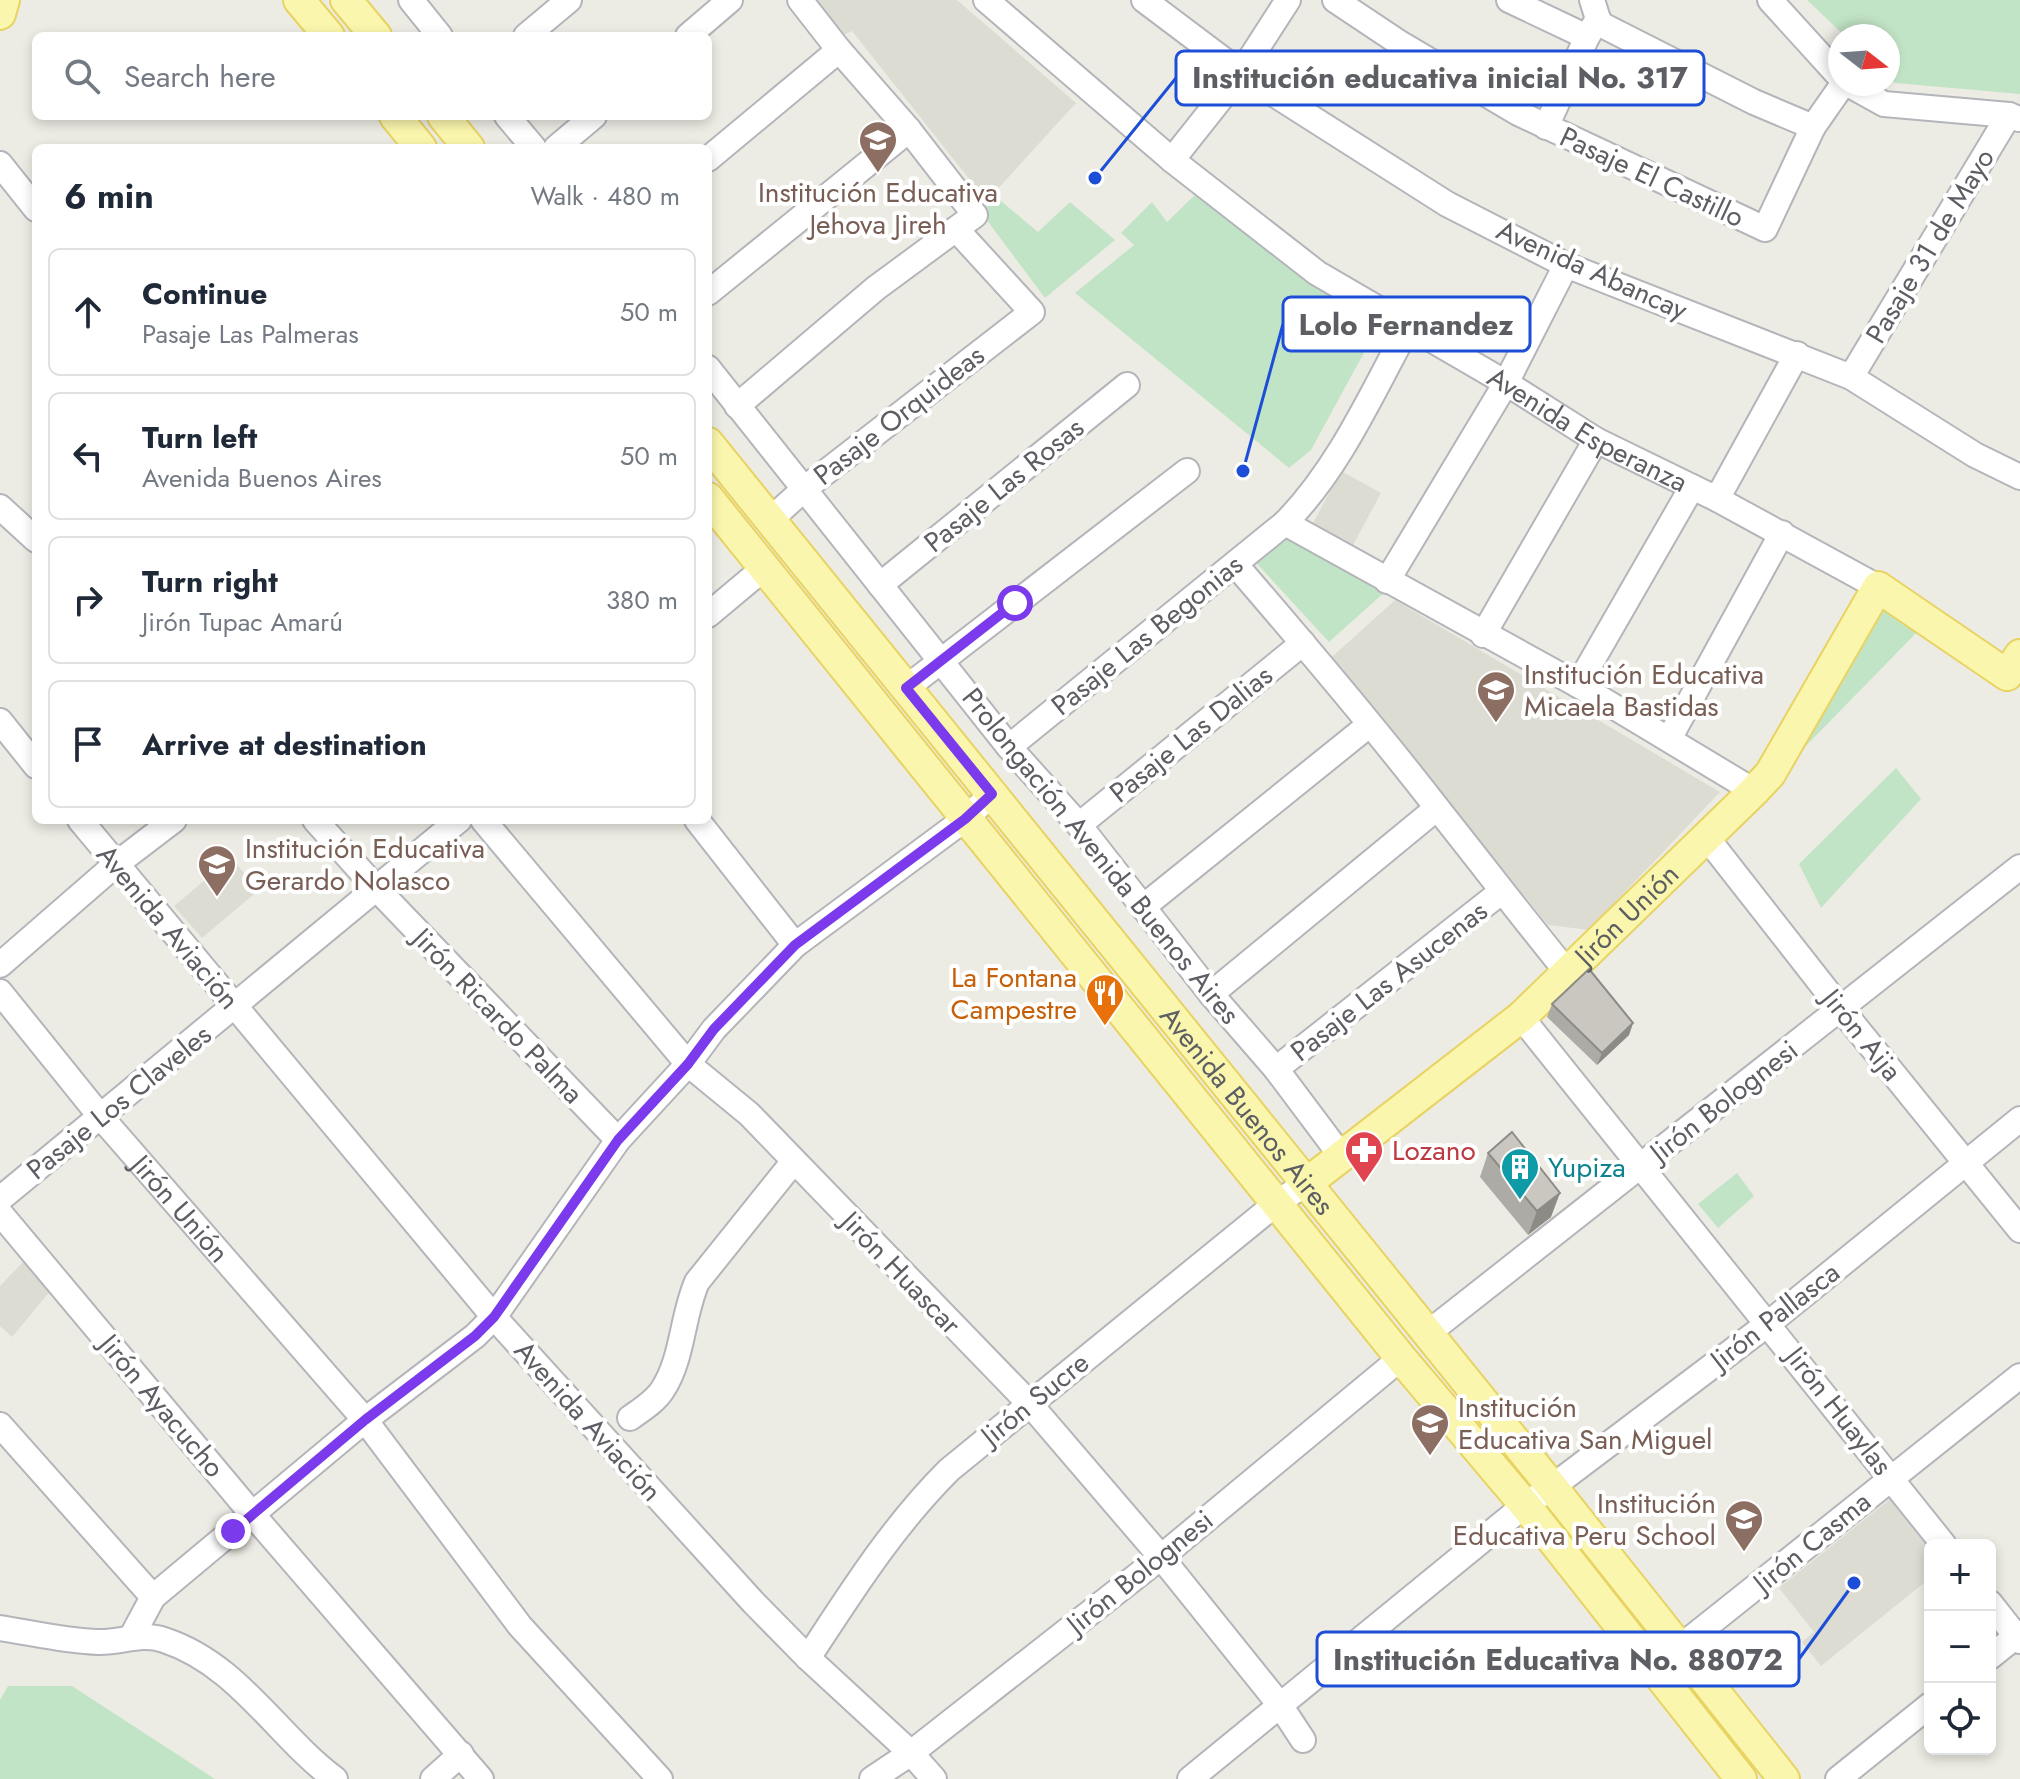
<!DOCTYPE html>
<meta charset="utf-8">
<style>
:root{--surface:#fff;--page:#f2f2f3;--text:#1f2937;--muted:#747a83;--line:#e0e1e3}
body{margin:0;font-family:Jost,sans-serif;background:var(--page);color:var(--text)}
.controls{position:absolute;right:24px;bottom:24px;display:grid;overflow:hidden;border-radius:12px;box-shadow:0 4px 12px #0003}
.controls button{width:72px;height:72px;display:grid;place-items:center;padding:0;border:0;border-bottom:2px solid var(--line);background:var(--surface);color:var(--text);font:40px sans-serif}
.compass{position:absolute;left:1828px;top:24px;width:72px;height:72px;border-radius:50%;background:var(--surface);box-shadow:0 4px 12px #0003;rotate:107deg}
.stop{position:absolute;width:24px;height:24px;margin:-18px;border:6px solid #7c3aed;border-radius:50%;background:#fff}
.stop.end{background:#7c3aed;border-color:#fff;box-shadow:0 2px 8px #0008}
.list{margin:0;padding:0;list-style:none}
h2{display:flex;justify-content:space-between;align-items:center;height:104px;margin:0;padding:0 32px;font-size:34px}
h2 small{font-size:26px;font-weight:400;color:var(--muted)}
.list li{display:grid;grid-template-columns:52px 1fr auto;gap:24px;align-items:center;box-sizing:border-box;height:128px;margin:0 16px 16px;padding:0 16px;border:2px solid var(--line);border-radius:12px}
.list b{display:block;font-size:30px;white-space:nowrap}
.list p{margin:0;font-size:26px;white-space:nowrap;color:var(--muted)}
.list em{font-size:26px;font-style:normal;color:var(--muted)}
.icon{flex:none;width:44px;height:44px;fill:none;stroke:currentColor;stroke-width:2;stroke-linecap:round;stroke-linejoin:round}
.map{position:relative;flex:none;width:2020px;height:1779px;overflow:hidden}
.search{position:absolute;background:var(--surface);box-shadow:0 4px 12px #0003;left:32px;top:32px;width:680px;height:88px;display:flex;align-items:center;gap:20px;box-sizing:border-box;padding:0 28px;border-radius:12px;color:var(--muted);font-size:30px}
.panel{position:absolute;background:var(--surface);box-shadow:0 4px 12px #0003;left:32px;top:144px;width:680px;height:680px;border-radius:12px}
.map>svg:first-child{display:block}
.education{fill:#dddcd2}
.green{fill:#c2e4c6}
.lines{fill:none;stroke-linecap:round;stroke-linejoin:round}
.minor-casing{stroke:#b4b5ba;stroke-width:28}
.major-casing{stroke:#e8d362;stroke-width:34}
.minor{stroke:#fff;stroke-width:24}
.major{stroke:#faf6ad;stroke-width:30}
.wall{fill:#adaba5}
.shaded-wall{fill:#8d8b86}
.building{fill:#c9c7c0;stroke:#8d8b86;stroke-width:2}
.route{stroke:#7c3aed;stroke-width:10}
.labels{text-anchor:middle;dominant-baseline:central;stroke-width:8;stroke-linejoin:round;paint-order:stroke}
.street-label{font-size:28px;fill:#5c5e63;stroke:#fff}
.education-label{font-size:28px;fill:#785e54;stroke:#fff;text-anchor:start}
.food-label{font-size:28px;fill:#c56008;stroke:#fff;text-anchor:end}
.health-label{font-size:28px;fill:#be3a42;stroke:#fff;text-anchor:start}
.culture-label{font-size:28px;fill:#0d838f;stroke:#fff;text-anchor:start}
.leader{fill:none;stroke:#1d4ed8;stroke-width:3}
.callout-dot{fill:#1d4ed8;stroke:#fff;stroke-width:3}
.callout{fill:#fff;stroke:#1d4ed8;stroke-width:3}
.callout-label{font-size:30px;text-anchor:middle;font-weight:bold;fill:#5c5e63}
</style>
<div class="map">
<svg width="2020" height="1779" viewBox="0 0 2020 1779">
<rect width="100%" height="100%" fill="#edece4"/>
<g class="education">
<polygon points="813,0 957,0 1076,103 994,193 981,194 852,31 841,36"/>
<polygon points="1341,471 1381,493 1353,545 1313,523"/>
<polygon points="1395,600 1720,792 1589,930 1548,925 1332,657"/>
<polygon points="231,858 259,890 202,938 174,906"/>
<polygon points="27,1258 51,1290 12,1337 0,1326 0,1286"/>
<polygon points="1890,1499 1930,1550 1930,1578 1821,1666 1802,1642 1814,1632 1779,1588"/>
</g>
<g class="green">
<polygon points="1807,0 2020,0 2020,94 1895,83 1888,77 1888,36 1845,36"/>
<polygon points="1199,191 1378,327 1311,450 1289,468 1075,293 1134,245 1121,233 1152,202 1167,222"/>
<polygon points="995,196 1038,232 1070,202 1115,240 1045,298 980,211"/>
<polygon points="1280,535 1387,590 1329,642 1248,554"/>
<polygon points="1882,595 1925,624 1796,756"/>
<polygon points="1896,768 1921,799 1821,908 1799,864"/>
<polygon points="1737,1173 1754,1196 1718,1228 1698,1204"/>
<polygon points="8,1686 72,1686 215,1779 0,1779 0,1700"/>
</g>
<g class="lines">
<g class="minor-casing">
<g id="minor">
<polyline points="411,0 440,36"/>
<path id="s1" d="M986,0L1172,160L1317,273L1506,383L1596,440L1717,499L1878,587"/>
<polyline points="1144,0 1241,73 1447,204 1566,265 1851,377 1975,455 2020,477"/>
<polyline points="1335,0 1398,42 1518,113 1765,229 1813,127 1843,84"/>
<polyline points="1509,0 1587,37"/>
<polyline points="1592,0 1598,19 1602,25 1754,102 1813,127"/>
<polyline points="1770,0 1840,77"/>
<polyline points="526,36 569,0"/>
<polyline points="688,36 730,0"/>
<polyline points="1848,84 1884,104 2009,115 2019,119"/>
<polyline points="507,116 534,148"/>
<polyline points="1546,127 1587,37 1598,19"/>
<polyline points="556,148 594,116"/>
<polyline points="708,159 839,50"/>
<polyline points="1172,160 1241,73 1288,0"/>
<polyline points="0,164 36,209"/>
<polyline points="708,293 909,130"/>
<polyline points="708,368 1009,747 1079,825 1211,994 1276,1069 1342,1157"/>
<polyline points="1851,377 2009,115"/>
<polyline points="737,406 876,288 975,215 909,130 839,50 800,0"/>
<polyline points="1717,499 1797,354"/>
<polyline points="0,507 36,540"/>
<polyline points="769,521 804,489 1032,312 956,229"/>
<polyline points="1285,523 1578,685 1754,791"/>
<path d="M1235,564C1304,644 1373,725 1438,809C1481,863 1523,918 1567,972"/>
<polyline points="1387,581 1506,383 1566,265"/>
<polyline points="880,585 1127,385"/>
<polyline points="708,615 763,569"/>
<polyline points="1483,635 1596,440"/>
<polyline points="1578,685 1692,487"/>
<polyline points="906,688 1187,471"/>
<polyline points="0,721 36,766"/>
<polyline points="1669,739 1782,533"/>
<path d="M1009,747L1285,523C1339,468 1371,395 1408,327"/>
<polyline points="80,820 494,1317 753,1602 808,1658 911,1753 934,1779"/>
<polyline points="315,820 377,889 618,1140"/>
<polyline points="483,820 688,1064 749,1114 1029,1403 1161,1557 1280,1705 1303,1740"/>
<polyline points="697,820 795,945"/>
<polyline points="1079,825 1303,643"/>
<polyline points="1707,838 1841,1009 2020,1230"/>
<polyline points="1143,907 1369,725"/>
<polyline points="0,965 115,865 174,820"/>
<path id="s2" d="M0,992L100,1116L365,1420L520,1626L660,1779"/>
<polyline points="1211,994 1437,808"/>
<polyline points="1521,1017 1944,1545"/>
<polyline points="1276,1069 1501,892"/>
<polyline points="0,1199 459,820"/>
<polyline points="0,1213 253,1515 481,1779"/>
<polyline points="1428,1333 2020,867"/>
<path d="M630,1418C641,1410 656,1401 663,1389C683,1358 682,1316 697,1282L794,1161"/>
<polyline points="0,1425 153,1597"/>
<polyline points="1990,1603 2020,1641"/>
<path d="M0,1628C32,1633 66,1641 98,1642C121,1643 141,1632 164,1640C238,1664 276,1735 335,1779"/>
<polyline points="132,1636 153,1597 365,1420 475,1336 494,1317 618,1140 688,1064 714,1029 795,945 965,819 992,794"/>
<polyline points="1679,1648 2020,1376"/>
<polyline points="1990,1657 2020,1633"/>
<path d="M808,1658C852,1591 892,1527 949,1470L1278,1202L1307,1183"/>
<polyline points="433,1779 461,1754"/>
<polyline points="872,1779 911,1753 1161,1557 1401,1358"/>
<polyline points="1190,1779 1525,1505 1552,1487 1769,1323 2020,1119"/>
<polyline points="1838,1779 1930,1705"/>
</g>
</g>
<g class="major-casing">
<g id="major">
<polyline points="299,0 329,36"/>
<polyline points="346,0 376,36"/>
<polyline points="0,14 4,0"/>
<polyline points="395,116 421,148"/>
<polyline points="443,116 469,148"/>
<path id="s3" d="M708,443L1552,1487L1784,1779"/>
<polyline points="708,498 1401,1358 1525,1505 1741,1779"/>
<path id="s4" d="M1307,1183L1521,1017L1754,791L1770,774L1878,587L2007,675L2020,655"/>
</g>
</g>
<use href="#minor" class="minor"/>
<use href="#major" class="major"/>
</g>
<g class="wall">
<polygon points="1552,1004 1633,1023 1629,1035 1597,1065 1547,1017"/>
<polygon points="1488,1153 1551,1217 1528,1235 1480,1177"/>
</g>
<g class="shaded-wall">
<polygon points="1633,1023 1629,1035 1597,1065 1602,1053"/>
<polygon points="1560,1193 1551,1217 1528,1235 1537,1211"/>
</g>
<g class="building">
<polygon points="1589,969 1633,1023 1602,1053 1552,1004"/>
<polygon points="1512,1132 1560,1193 1537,1211 1488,1153"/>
</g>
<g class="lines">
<polyline class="route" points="233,1531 365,1420 475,1336 494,1317 618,1140 688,1064 714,1029 795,945 965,819 992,794 906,688 1015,603"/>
</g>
<defs>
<g id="school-pin" transform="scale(2)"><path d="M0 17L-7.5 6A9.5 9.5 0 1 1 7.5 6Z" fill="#8d6e63" stroke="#fff"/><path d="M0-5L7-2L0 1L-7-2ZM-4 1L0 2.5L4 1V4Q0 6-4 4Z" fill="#fff"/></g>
<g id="restaurant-pin" transform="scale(2)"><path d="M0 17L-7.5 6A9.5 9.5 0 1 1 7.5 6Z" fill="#e8710a" stroke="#fff"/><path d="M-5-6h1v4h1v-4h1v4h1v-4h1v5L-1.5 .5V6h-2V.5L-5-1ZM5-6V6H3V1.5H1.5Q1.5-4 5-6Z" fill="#fff"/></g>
<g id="pharmacy-pin" transform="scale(2)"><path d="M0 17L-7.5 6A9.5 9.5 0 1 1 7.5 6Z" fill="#e0444e" stroke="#fff"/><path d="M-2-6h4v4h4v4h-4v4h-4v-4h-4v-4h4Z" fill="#fff"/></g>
<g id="building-pin" transform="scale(2)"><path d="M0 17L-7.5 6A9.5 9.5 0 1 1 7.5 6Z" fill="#0f9aa8" stroke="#fff"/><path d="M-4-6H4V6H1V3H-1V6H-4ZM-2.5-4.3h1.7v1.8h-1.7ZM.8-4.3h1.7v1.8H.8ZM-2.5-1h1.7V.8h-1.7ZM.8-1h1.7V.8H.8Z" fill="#fff"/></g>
</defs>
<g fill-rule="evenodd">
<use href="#school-pin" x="878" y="140"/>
<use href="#school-pin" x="1496" y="690"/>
<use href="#school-pin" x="217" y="864"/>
<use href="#restaurant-pin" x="1105" y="993"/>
<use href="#pharmacy-pin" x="1364" y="1150"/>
<use href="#building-pin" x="1520" y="1167"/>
<use href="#school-pin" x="1430" y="1423"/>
<use href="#school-pin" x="1744" y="1519"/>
</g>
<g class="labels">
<g class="street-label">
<text transform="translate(1652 177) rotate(25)">Pasaje El Castillo</text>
<text transform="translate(1930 246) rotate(-59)">Pasaje 31 de Mayo</text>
<text transform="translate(1592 270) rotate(24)">Avenida Abancay</text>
<text transform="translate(899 415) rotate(-38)">Pasaje Orquideas</text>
<text stroke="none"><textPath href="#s1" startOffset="742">Avenida Esperanza</textPath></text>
<text transform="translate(1004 485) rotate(-39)">Pasaje Las Rosas</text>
<text transform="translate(1147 635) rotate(-39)">Pasaje Las Begonias</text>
<text transform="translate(1191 734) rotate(-39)">Pasaje Las Dalias</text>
<text transform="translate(1101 856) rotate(51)">Prolongación Avenida Buenos Aires</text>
<text stroke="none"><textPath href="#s4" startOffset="418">Jirón Unión</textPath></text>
<text transform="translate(168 927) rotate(50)">Avenida Aviación</text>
<text transform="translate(1389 981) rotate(-38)">Pasaje Las Asucenas</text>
<text transform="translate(498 1016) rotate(46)">Jirón Ricardo Palma</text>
<text transform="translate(1862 1035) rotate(51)">Jirón Aija</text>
<text transform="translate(1724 1101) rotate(-38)">Jirón Bolognesi</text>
<text transform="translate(119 1102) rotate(-39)">Pasaje Los Claveles</text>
<text stroke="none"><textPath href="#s3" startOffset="858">Avenida Buenos Aires</textPath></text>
<text stroke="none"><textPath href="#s2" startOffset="282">Jirón Unión</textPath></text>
<text transform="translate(901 1273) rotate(46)">Jirón Huascar</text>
<text transform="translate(1775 1316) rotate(-38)">Jirón Pallasca</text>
<text transform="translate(1035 1399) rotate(-39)">Jirón Sucre</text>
<text transform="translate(162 1406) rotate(50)">Jirón Ayacucho</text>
<text transform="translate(1839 1411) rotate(52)">Jirón Huaylas</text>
<text transform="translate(588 1421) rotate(48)">Avenida Aviación</text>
<text transform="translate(1812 1542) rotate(-39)">Jirón Casma</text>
<text transform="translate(1140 1572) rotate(-39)">Jirón Bolognesi</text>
</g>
<g class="education-label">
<text x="878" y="192" text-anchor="middle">Institución Educativa<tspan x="878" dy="32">Jehova Jireh</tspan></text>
<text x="1524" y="674">Institución Educativa<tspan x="1524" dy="32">Micaela Bastidas</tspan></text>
<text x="245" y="848">Institución Educativa<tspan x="245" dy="32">Gerardo Nolasco</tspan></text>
<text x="1458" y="1407">Institución<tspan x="1458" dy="32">Educativa San Miguel</tspan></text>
<text x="1716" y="1503" text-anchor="end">Institución<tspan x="1716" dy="32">Educativa Peru School</tspan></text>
</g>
<g class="food-label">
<text x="1077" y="977">La Fontana<tspan x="1077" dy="32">Campestre</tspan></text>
</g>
<g class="health-label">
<text x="1392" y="1150">Lozano</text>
</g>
<g class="culture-label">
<text x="1548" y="1167">Yupiza</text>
</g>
</g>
<path class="leader" d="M1095 178L1176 78M1243 471L1283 324M1854 1583L1799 1659"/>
<g class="callout-dot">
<circle cx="1095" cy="178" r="8"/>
<circle cx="1243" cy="471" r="8"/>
<circle cx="1854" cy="1583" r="8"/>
</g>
<g class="callout">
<rect x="1176" y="51" width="528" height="54" rx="8"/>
<rect x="1283" y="297" width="247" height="54" rx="8"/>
<rect x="1317" y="1632" width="482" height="54" rx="8"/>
</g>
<g class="callout-label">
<text x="1440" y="88">Institución educativa inicial No. 317</text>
<text x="1406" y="335">Lolo Fernandez</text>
<text x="1558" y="1670">Institución Educativa No. 88072</text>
</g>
</svg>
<div class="controls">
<button>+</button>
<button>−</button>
<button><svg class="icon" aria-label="locate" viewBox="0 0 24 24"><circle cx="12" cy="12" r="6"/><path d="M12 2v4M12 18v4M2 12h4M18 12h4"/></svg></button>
</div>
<svg class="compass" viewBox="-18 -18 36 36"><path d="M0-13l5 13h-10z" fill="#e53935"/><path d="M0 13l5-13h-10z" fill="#747a83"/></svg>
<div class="stop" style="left:1015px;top:603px"></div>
<div class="stop end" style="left:233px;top:1531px"></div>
<div class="search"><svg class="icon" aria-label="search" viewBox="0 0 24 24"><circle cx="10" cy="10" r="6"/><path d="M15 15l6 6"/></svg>Search here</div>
<section class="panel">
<h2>6 min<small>Walk · 480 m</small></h2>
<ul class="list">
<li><svg class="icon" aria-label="ahead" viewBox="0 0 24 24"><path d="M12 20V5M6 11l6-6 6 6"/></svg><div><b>Continue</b><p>Pasaje Las Palmeras</p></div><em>50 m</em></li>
<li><svg class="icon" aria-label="left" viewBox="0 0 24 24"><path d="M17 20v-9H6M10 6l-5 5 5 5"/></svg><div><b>Turn left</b><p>Avenida Buenos Aires</p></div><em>50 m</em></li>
<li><svg class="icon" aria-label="right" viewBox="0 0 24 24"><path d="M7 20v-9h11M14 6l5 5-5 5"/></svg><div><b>Turn right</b><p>Jirón Tupac Amarú</p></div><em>380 m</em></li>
<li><svg class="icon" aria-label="arrive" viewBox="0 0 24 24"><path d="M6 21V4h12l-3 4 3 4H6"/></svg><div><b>Arrive at destination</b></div></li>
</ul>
</section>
</div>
